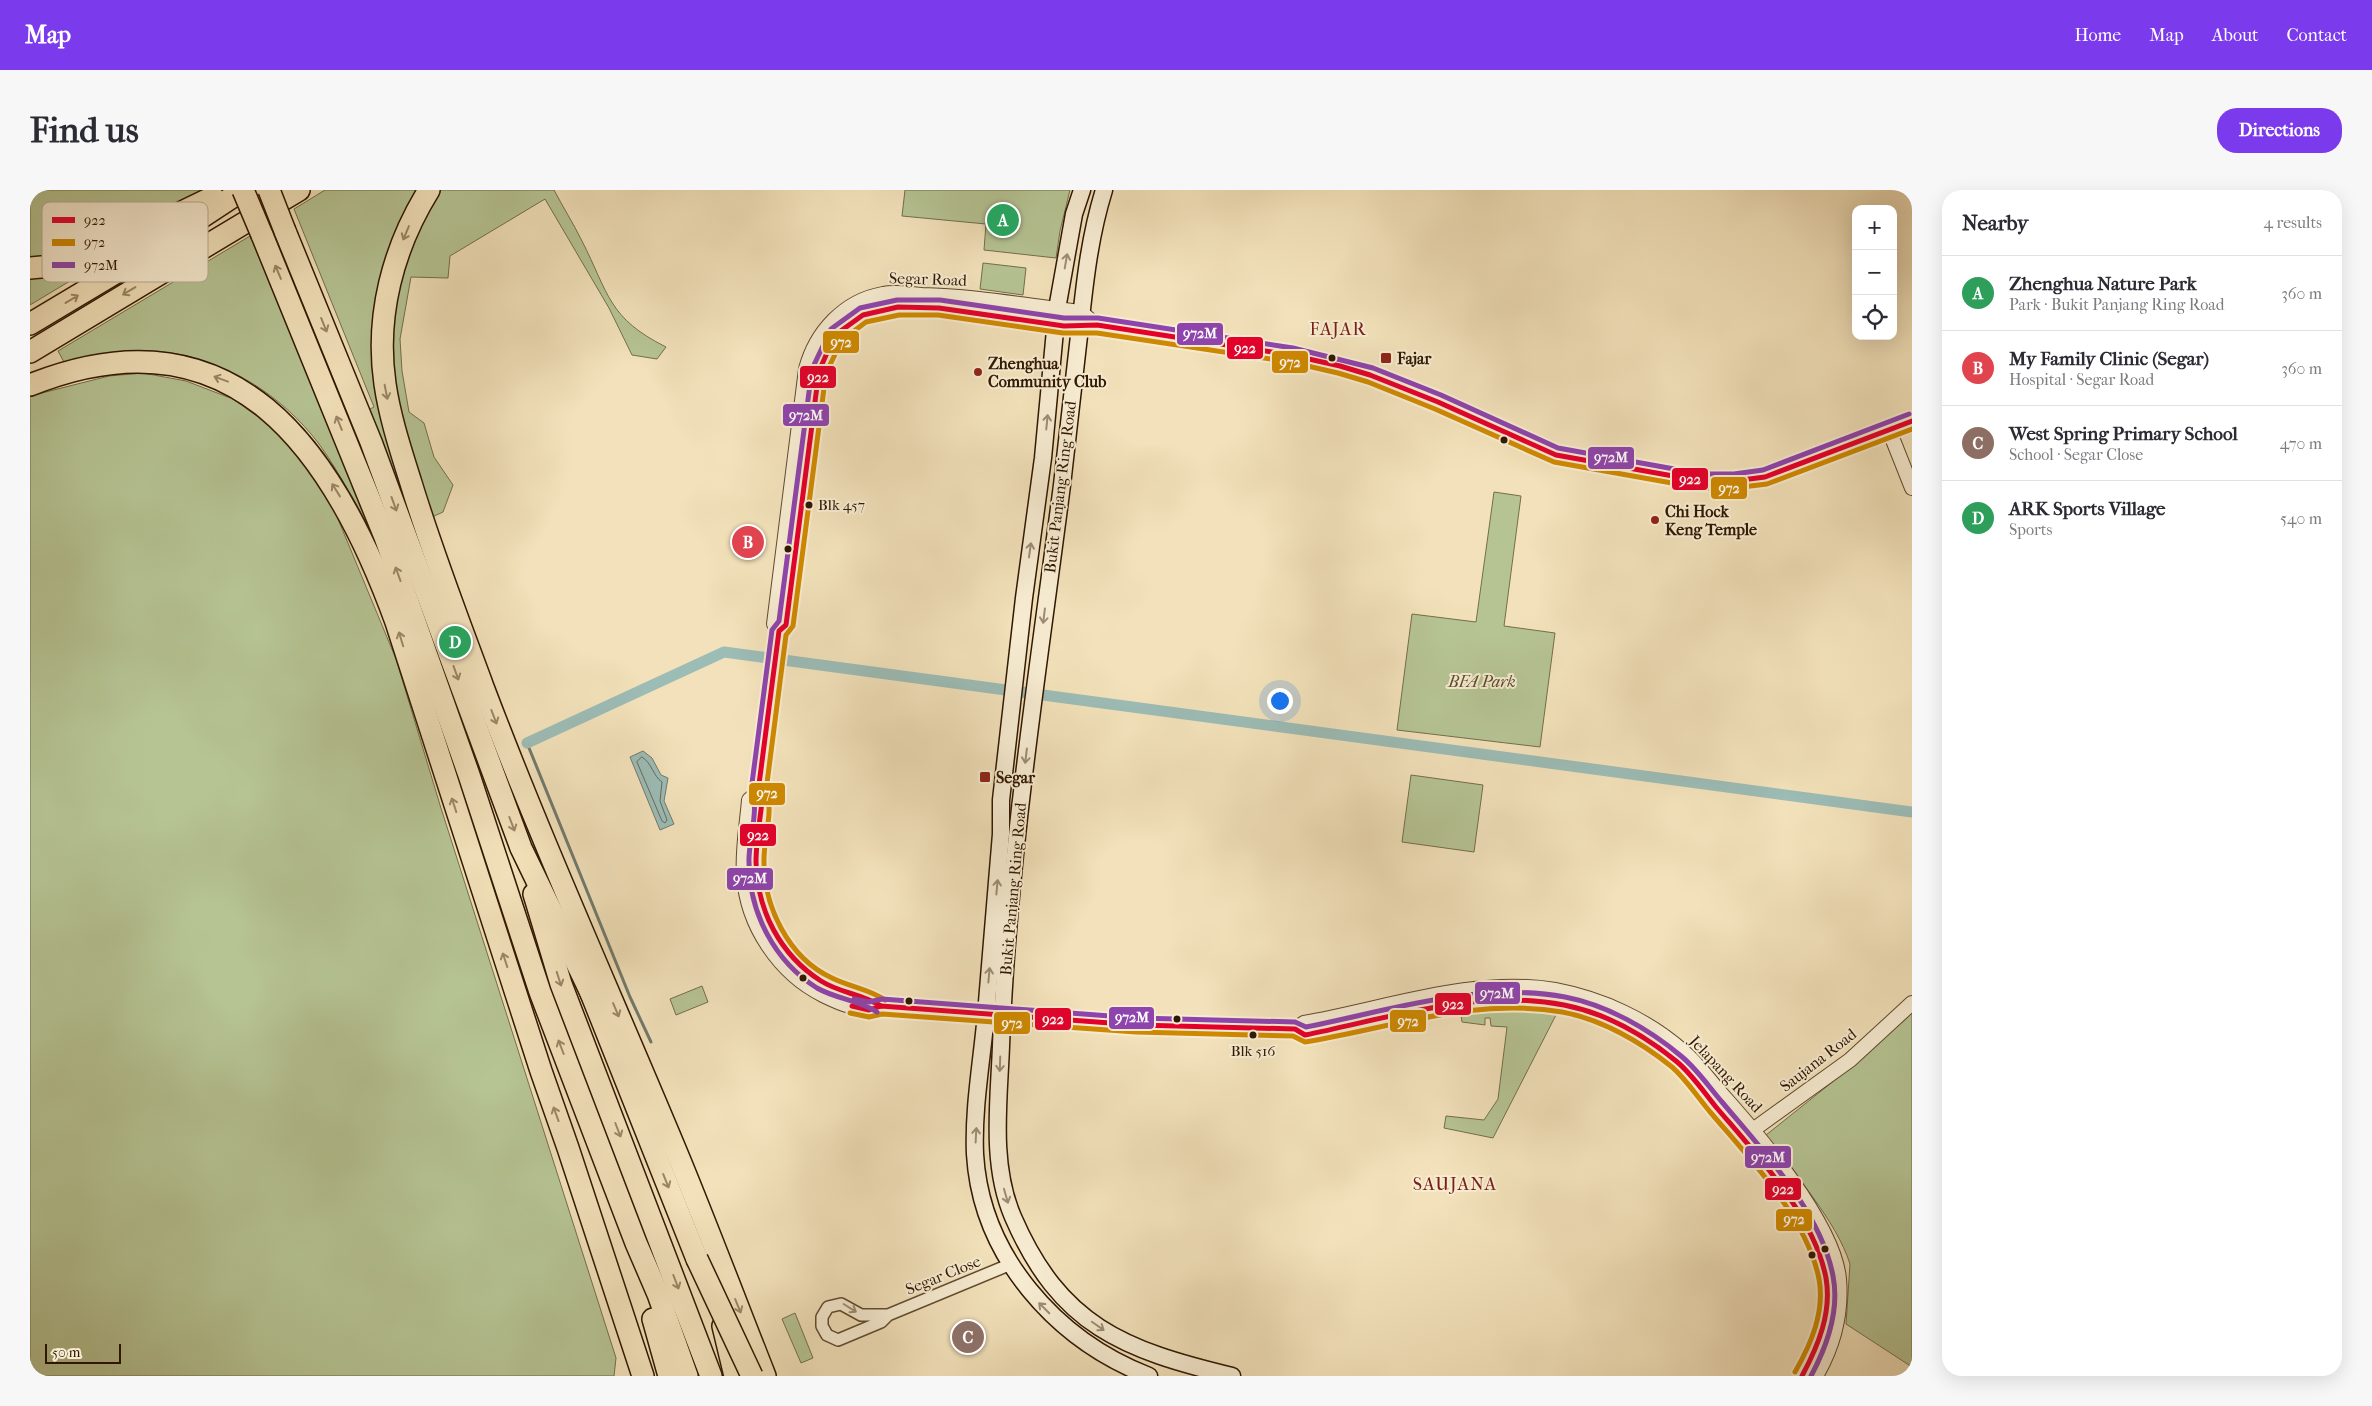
<!DOCTYPE html>
<meta charset="utf-8">
<style>
:root{--surface:#fff;--page:#f7f7f7;--text:#2b2b33;--muted:#7c7c81;--line:#e1e1e2;--accent:#7c3aed}
body{margin:0;font-family:"IM FELL French Canon",serif;background:var(--page);color:var(--text)}
.controls{position:absolute;right:15px;top:15px;display:grid;overflow:hidden;border-radius:10px;box-shadow:0 5px 20px #0002}
.controls button{width:45px;height:45px;display:grid;place-items:center;padding:0;border:0;border-bottom:1px solid var(--line);background:var(--surface);color:var(--text);font:25px sans-serif}
.scale{position:absolute;left:15px;bottom:12px;width:76px;box-sizing:border-box;padding-left:5px;border:2px solid #301700;border-top:0;font-size:14px;line-height:18px;white-space:nowrap;color:#301700;-webkit-text-stroke:4px #f7ecd2;paint-order:stroke}
.you{position:absolute;left:1249px;top:510px;width:18px;height:18px;margin:-12px;border:4px solid #fff;border-radius:50%;background:#1a73e8;box-shadow:0 0 0 8px #1a73e833}
.badge{display:grid;place-items:center;width:32px;height:32px;border-radius:50%;background:var(--accent);color:#fff;font-size:16px;font-weight:700}
.pin{position:absolute;translate:-50% -50%;border:2px solid #fff;box-shadow:0 1px 5px #0006}
.list{margin:0;padding:0;list-style:none}
h2{display:flex;justify-content:space-between;align-items:center;height:65px;margin:0;padding:0 20px;font-size:21px}
h2 small{font-size:16px;font-weight:400;color:var(--muted)}
.list li{display:grid;grid-template-columns:32px 1fr auto;gap:15px;align-items:center;box-sizing:border-box;height:75px;padding:0 20px;border-top:1px solid var(--line)}
.list b{display:block;font-size:19px;white-space:nowrap}
.list p{margin:0;font-size:16px;white-space:nowrap;color:var(--muted)}
.list em{font-size:16px;font-style:normal;color:var(--muted)}
.icon{flex:none;width:28px;height:28px;fill:none;stroke:currentColor;stroke-width:2;stroke-linecap:round;stroke-linejoin:round}
.map{position:relative;flex:none;width:1882px;height:1186px;overflow:hidden;border-radius:20px}
header{display:flex;align-items:center;gap:30px;box-sizing:border-box;height:70px;padding:0 25px;background:var(--accent);color:#fff}
header strong{font-size:24px}
nav{display:flex;gap:28px;margin-inline-start:auto;font-size:18px}
.intro{display:flex;align-items:center;justify-content:space-between;box-sizing:border-box;height:120px;padding:0 30px}
h1{margin:0;font-size:35px}
.button{padding:12px 22px;border-radius:20px;background:var(--accent);color:#fff;font-size:18px;font-weight:700}
main{display:flex;gap:30px;padding:0 30px}
aside{flex:1;background:var(--surface);border-radius:20px;box-shadow:0 5px 20px #0002}
.map>svg:first-child{display:block}
.green{fill:#b6c494;stroke:#736e4a}
.water{fill:#9cbcb6;stroke:#717a6d}
.lines{fill:none;stroke-linecap:round;stroke-linejoin:round}
.shore{stroke:#666a5b;stroke-width:1}
.stream{stroke:#717a6d;stroke-width:3}
.canal{stroke:#9cbcb6;stroke-width:11}
.minor-casing{stroke:#604a2e;stroke-width:14}
.tertiary-casing{stroke:#604a2e;stroke-width:16}
.secondary-casing{stroke:#301700;stroke-width:19}
.motorway-casing{stroke:#301700;stroke-width:24}
.minor{stroke:#f7ecd2;stroke-width:11}
.tertiary{stroke:#f7ecd2;stroke-width:14}
.secondary{stroke:#f7ecd2;stroke-width:16}
.motorway{stroke:#f2e1ba;stroke-width:21}
.motorway-bridge-casing{stroke:#301700;stroke-width:24;stroke-linecap:butt}
.motorway-bridge{stroke:#f2e1ba;stroke-width:21}
.bus-1-casing{stroke:#f7ecd2;stroke-width:9}
.bus-2-casing{stroke:#f7ecd2;stroke-width:9}
.bus-3-casing{stroke:#f7ecd2;stroke-width:9}
.bus-1{stroke:#e4002b;stroke-width:5}
.bus-2{stroke:#cf8900;stroke-width:5}
.bus-3{stroke:#8e44ad;stroke-width:5}
.oneway{stroke:#9b8666}
.oneway2{stroke:#9d8c74}
.bus-dot{fill:#301700;stroke:#f7ecd2;stroke-width:2}
.poi-dot{fill:#8f2418;stroke:#f7ecd2;stroke-width:2}
.labels{text-anchor:middle;dominant-baseline:central;stroke-width:4;stroke-linejoin:round;paint-order:stroke}
.bus-label{font-size:15px;fill:#301700;stroke:#f7ecd2;text-anchor:start}
.street-label{font-size:16px;fill:#301700;stroke:#f7ecd2}
.poi-label{font-size:16px;font-weight:bold;fill:#301700;stroke:#f7ecd2;text-anchor:start}
.park-label{font-size:16px;font-style:italic;fill:#584b2c;stroke:#f7ecd2}
.neighbourhood-label{font-size:18px;letter-spacing:1px;fill:#7a1f14;stroke:#f7ecd2}
.key{fill:#f7ecd2;stroke:#bbac93;stroke-width:1}
.key-label{font-size:14px;fill:#301700}
.line-badge{stroke:#f7ecd2;stroke-width:2}
.badge-label{font-size:14px;text-anchor:middle;font-weight:bold;fill:#fff}
</style>
<header>
<strong>Map</strong>
<nav><a>Home</a><a>Map</a><a>About</a><a>Contact</a></nav>
</header>
<div class="intro"><h1>Find us</h1><a class="button">Directions</a></div>
<main>
<div class="map">
<svg width="1882" height="1186" viewBox="0 0 1882 1186">
<rect width="100%" height="100%" fill="#f2e1ba"/>
<filter id="stains"><feTurbulence type="fractalNoise" baseFrequency=".004" numOctaves="4"/><feColorMatrix values="0 0 0 0 .2 0 0 0 0 .09 0 0 0 0 .02 0 0 0 .5 -.17"/></filter>
<radialGradient id="worn" r=".72"><stop offset=".6" stop-color="#630" stop-opacity="0"/><stop offset="1" stop-color="#630" stop-opacity=".3"/></radialGradient>
<g class="green">
<path d="M0,0H173C118,28 62,60 0,69Z"/>
<polygon points="295,0 393,0 345,152 404,345 486,559 450,574 322,228 344,217 264,19"/>
<path d="M409,0H524C533,17 543,33 552,51C579,104 578,128 636,157L627,169L602,165L579,118L515,9L420,66L418,88L381,87L370,149L372,181L379,222L394,233L404,267L423,295L413,322L402,327L379,261L362,191V121L380,56Z"/>
<polygon points="875,0 1040,0 1030,41 1026,68 954,60 956,34 872,26"/>
<path d="M220,46L346,345L342,347C326,315 310,283 289,254C253,206 193,167 132,162C98,159 67,165 34,172L28,161Z"/>
<polygon points="90,61 0,115 0,87"/>
<polygon points="953,73 996,78 993,105 950,99"/>
<polygon points="113,183 156,191 203,209 231,229 255,250 279,277 303,317 366,469 410,615 586,1168 584,1186 0,1186 0,206 79,186"/>
<polygon points="1464,302 1491,306 1474,436 1525,443 1510,557 1367,540 1382,424 1446,432"/>
<polygon points="1381,585 1453,595 1444,662 1372,652"/>
<polygon points="672,796 678,812 646,825 640,809"/>
<polygon points="1465,819 1527,823 1463,948 1414,938 1416,926 1454,930 1468,909 1477,837 1461,836 1460,828 1455,828 1455,835 1432,832 1431,825"/>
<path d="M1882,819V1177L1816,1134L1820,1074C1806,1030 1763,983 1736,945L1825,874Z"/>
<polygon points="765,1123 783,1168 771,1173 752,1129"/>
</g>
<polygon class="water" points="613,561 622,568 631,585 638,588 634,611 644,634 630,640 600,567"/>
<g class="lines">
<path class="shore" d="M612,567C622,573 623,586 632,592L630,611L637,630L635,633L632,631L607,572Z"/>
<polyline class="stream" points="497,553 600,807 621,852"/>
<polyline class="canal" points="497,553 694,462 1882,622"/>
<g class="minor-casing">
<polyline id="minor" points="858,1125 851,1132 808,1150 797,1145 792,1136 792,1127 798,1117 811,1114 831,1125 858,1125 981,1074"/>
</g>
<g class="tertiary-casing">
<g id="tertiary">
<polyline points="1859,240 1882,298"/>
<path d="M749,441L744,434L776,179C786,142 814,111 853,104C865,101 880,104 892,105C945,106 998,116 1051,122L1059,129"/>
<path d="M728,602L719,610C717,635 712,661 714,686C717,735 749,783 793,805C811,814 832,823 851,816L1107,835L1265,839L1275,845C1359,830 1450,796 1535,815C1577,824 1612,845 1646,871C1659,882 1670,898 1681,911C1718,955 1787,1032 1796,1088C1802,1124 1789,1156 1772,1186"/>
<path d="M851,816C834,803 810,803 791,791C751,765 725,720 726,672C726,652 730,631 732,611L728,602L749,441L756,435L789,181C816,61 989,148 1067,135L1261,165L1310,176L1340,185L1408,212L1526,265L1671,291H1704L1735,287L1882,231"/>
<path d="M1265,839L1274,833C1354,819 1444,786 1525,800C1572,809 1618,830 1654,862C1667,873 1677,887 1688,900C1726,942 1804,1033 1809,1089C1812,1124 1804,1155 1786,1186"/>
<polyline points="1716,945 1820,870 1882,813"/>
</g>
</g>
<g class="secondary-casing">
<g id="secondary">
<path d="M1052,0L1044,24L1027,119L1013,268L994,408L971,610V644C966,704 961,764 956,824C952,870 943,918 945,964C951,1066 1026,1150 1119,1186"/>
<path d="M1074,0C1060,45 1055,90 1050,137C1044,190 1038,243 1032,295C1008,482 978,668 971,856C969,911 960,974 983,1027C1030,1136 1094,1160 1202,1186"/>
</g>
</g>
<g class="motorway-casing">
<g id="motorway">
<path d="M399,0C363,58 345,126 355,194C360,228 371,261 381,293C402,362 428,429 453,497C514,658 585,814 651,973C680,1044 707,1115 735,1186"/>
<polyline points="255,41 341,252 491,658 563,807"/>
<polyline points="232,45 355,347 439,585 510,802 606,1053 628,1104 657,1186"/>
<polyline points="0,78 32,75 82,56 183,7"/>
<polyline points="0,134 102,73 213,0"/>
<polyline points="0,162 269,0"/>
<path d="M0,195C204,113 304,261 366,432L511,881L538,958L613,1186"/>
<polyline points="504,704 531,794 681,1186"/>
<polyline points="557,793 667,1069"/>
<polyline points="623,1129 639,1186"/>
<polyline points="693,1136 705,1186"/>
</g>
</g>
<use href="#minor" class="minor"/>
<use href="#tertiary" class="tertiary"/>
<use href="#secondary" class="secondary"/>
<use href="#motorway" class="motorway"/>
<g class="motorway-bridge-casing">
<g id="motorway-bridge">
<polyline points="213,0 232,45"/>
<polyline points="239,0 255,41"/>
<polyline points="667,1069 722,1186"/>
</g>
</g>
<use href="#motorway-bridge" class="motorway-bridge"/>
<g class="bus-1-casing">
<g id="bus-1">
<path d="M822,816L839,820L851,816L1107,835L1265,839L1275,845C1360,828 1447,798 1534,815C1575,823 1614,845 1646,871C1661,883 1673,901 1686,917C1726,964 1784,1025 1796,1088C1802,1123 1788,1156 1772,1186"/>
<path d="M851,816C832,804 810,803 791,791C750,765 727,720 726,672C726,652 730,631 732,611L728,602L749,441L756,435L789,181L805,145L833,125L868,117L909,118L1034,136L1067,135L1261,165L1310,176L1340,185L1408,212L1526,265L1671,291H1704L1735,287L1882,231"/>
</g>
</g>
<g class="bus-2-casing">
<g id="bus-2">
<path d="M855,810C839,799 820,797 802,788C758,768 733,715 734,669C734,647 744,620 736,601L756,445L763,436L796,183L812,150L836,132L869,125H908L1033,143H1067L1260,172L1308,183L1338,192L1405,219L1524,272L1670,298H1704L1737,294L1882,239"/>
<path d="M820,823L839,827L852,824L1106,842L1263,846L1275,852C1361,838 1443,807 1532,822C1571,829 1611,852 1642,877C1657,890 1668,908 1681,923C1720,969 1777,1028 1789,1089C1795,1122 1781,1154 1765,1182"/>
</g>
</g>
<g class="bus-3-casing">
<g id="bus-3">
<path d="M824,809L839,812L852,809L1107,828L1265,832L1276,837C1362,820 1448,791 1535,807C1577,815 1619,839 1651,866C1667,879 1679,897 1692,912C1733,961 1791,1022 1803,1086C1810,1121 1797,1156 1781,1186"/>
<path d="M847,822C829,810 806,809 787,798C744,771 719,722 719,672C718,656 727,626 724,612C723,608 721,605 721,601L742,440L749,431L782,179L801,139L830,118L867,110H910L1034,128H1068L1263,158L1343,178L1411,205L1528,258L1672,284H1704L1733,280L1879,224"/>
</g>
</g>
<use href="#bus-1" class="bus-1"/>
<use href="#bus-2" class="bus-2"/>
<use href="#bus-3" class="bus-3"/>
</g>
<defs><path id="oneway-shaft" d="M-6 0H5M1.5-3L5.5 0L1.5 3" fill="none" stroke-width="1.6" stroke-linecap="round" stroke-linejoin="round" transform="scale(1.25)"/></defs>
<g class="oneway">
<use href="#oneway-shaft" transform="translate(376 43) rotate(113)"/>
<use href="#oneway-shaft" transform="translate(248 82) rotate(-113)"/>
<use href="#oneway-shaft" transform="translate(99 101) rotate(149)"/>
<use href="#oneway-shaft" transform="translate(42 109) rotate(-31)"/>
<use href="#oneway-shaft" transform="translate(294 135) rotate(68)"/>
<use href="#oneway-shaft" transform="translate(191 189) rotate(-160)"/>
<use href="#oneway-shaft" transform="translate(356 202) rotate(79)"/>
<use href="#oneway-shaft" transform="translate(309 233) rotate(-112)"/>
<use href="#oneway-shaft" transform="translate(306 300) rotate(-122)"/>
<use href="#oneway-shaft" transform="translate(364 314) rotate(70)"/>
<use href="#oneway-shaft" transform="translate(368 384) rotate(-110)"/>
<use href="#oneway-shaft" transform="translate(371 449) rotate(-107)"/>
<use href="#oneway-shaft" transform="translate(426 483) rotate(70)"/>
<use href="#oneway-shaft" transform="translate(464 527) rotate(69)"/>
<use href="#oneway-shaft" transform="translate(424 615) rotate(-108)"/>
<use href="#oneway-shaft" transform="translate(482 634) rotate(69)"/>
<use href="#oneway-shaft" transform="translate(475 770) rotate(-108)"/>
<use href="#oneway-shaft" transform="translate(529 789) rotate(72)"/>
<use href="#oneway-shaft" transform="translate(586 820) rotate(67)"/>
<use href="#oneway-shaft" transform="translate(531 857) rotate(-111)"/>
<use href="#oneway-shaft" transform="translate(526 924) rotate(-110)"/>
<use href="#oneway-shaft" transform="translate(588 940) rotate(69)"/>
<use href="#oneway-shaft" transform="translate(636 991) rotate(68)"/>
<use href="#oneway-shaft" transform="translate(646 1092) rotate(69)"/>
<use href="#oneway-shaft" transform="translate(708 1116) rotate(68)"/>
</g>
<g class="oneway2">
<use href="#oneway-shaft" transform="translate(1036 71) rotate(-80)"/>
<use href="#oneway-shaft" transform="translate(1017 232) rotate(-84)"/>
<use href="#oneway-shaft" transform="translate(1000 360) rotate(-82)"/>
<use href="#oneway-shaft" transform="translate(1014 426) rotate(97)"/>
<use href="#oneway-shaft" transform="translate(996 566) rotate(97)"/>
<use href="#oneway-shaft" transform="translate(967 697) rotate(-85)"/>
<use href="#oneway-shaft" transform="translate(959 785) rotate(-85)"/>
<use href="#oneway-shaft" transform="translate(970 874) rotate(92)"/>
<use href="#oneway-shaft" transform="translate(946 945) rotate(-87)"/>
<use href="#oneway-shaft" transform="translate(976 1006) rotate(74)"/>
<use href="#oneway-shaft" transform="translate(820 1118) rotate(32)"/>
<use href="#oneway-shaft" transform="translate(1014 1118) rotate(-135)"/>
<use href="#oneway-shaft" transform="translate(1068 1136) rotate(35)"/>
</g>
<g class="bus-dot">
<circle cx="1302" cy="168" r="4.5"/>
<circle cx="1474" cy="250" r="4.5"/>
<circle cx="779" cy="315" r="4.5"/>
<circle cx="758" cy="359" r="4.5"/>
<circle cx="773" cy="788" r="4.5"/>
<circle cx="879" cy="811" r="4.5"/>
<circle cx="1147" cy="829" r="4.5"/>
<circle cx="1223" cy="845" r="4.5"/>
<circle cx="1795" cy="1059" r="4.5"/>
<circle cx="1782" cy="1065" r="4.5"/>
</g>
<g class="poi-dot">
<rect x="1350" y="162" width="12" height="12" rx="2.5"/>
<circle cx="948" cy="182" r="5"/>
<circle cx="1625" cy="330" r="5"/>
<rect x="949" y="581" width="12" height="12" rx="2.5"/>
</g>
<g class="labels">
<g class="bus-label">
<text x="788" y="315">Blk 457</text>
<text x="1223" y="861" text-anchor="middle">Blk 516</text>
</g>
<g class="street-label">
<text transform="translate(898 89) rotate(2)">Segar Road</text>
<text transform="translate(1030 297) rotate(-83)">Bukit Panjang Ring Road</text>
<text transform="translate(983 699) rotate(-85)">Bukit Panjang Ring Road</text>
<text transform="translate(1788 870) rotate(-38)">Saujana Road</text>
<text transform="translate(1696 884) rotate(47)">Jelapang Road</text>
<text transform="translate(913 1085) rotate(-22)">Segar Close</text>
</g>
<g class="poi-label">
<text x="1367" y="168">Fajar</text>
<text x="958" y="173">Zhenghua<tspan x="958" dy="18">Community Club</tspan></text>
<text x="1635" y="321">Chi Hock<tspan x="1635" dy="18">Keng Temple</tspan></text>
<text x="966" y="587">Segar</text>
</g>
<g class="park-label">
<text x="1452" y="491">BFA Park</text>
</g>
<g class="neighbourhood-label">
<text x="1308" y="139">FAJAR</text>
<text x="1425" y="994">SAUJANA</text>
</g>
</g>
<rect x="12" y="12" width="166" height="80" rx="8" class="key"/>
<rect x="22" y="27" width="23" height="6" fill="#e4002b"/>
<rect x="22" y="49" width="23" height="7" fill="#cf8900"/>
<rect x="22" y="72" width="23" height="6" fill="#8e44ad"/>
<g class="key-label">
<text x="54" y="35">922</text>
<text x="54" y="57">972</text>
<text x="54" y="80">972M</text>
</g>
<g class="line-badge">
<rect x="1146" y="132" width="48" height="24" rx="5" fill="#8e44ad"/>
<rect x="792" y="140" width="38" height="24" rx="5" fill="#cf8900"/>
<rect x="1196" y="146" width="38" height="24" rx="5" fill="#e4002b"/>
<rect x="1241" y="160" width="38" height="24" rx="5" fill="#cf8900"/>
<rect x="769" y="175" width="38" height="24" rx="5" fill="#e4002b"/>
<rect x="752" y="213" width="48" height="24" rx="5" fill="#8e44ad"/>
<rect x="1557" y="256" width="48" height="24" rx="5" fill="#8e44ad"/>
<rect x="1641" y="277" width="38" height="24" rx="5" fill="#e4002b"/>
<rect x="1680" y="286" width="38" height="24" rx="5" fill="#cf8900"/>
<rect x="718" y="592" width="38" height="24" rx="5" fill="#cf8900"/>
<rect x="709" y="633" width="38" height="24" rx="5" fill="#e4002b"/>
<rect x="696" y="677" width="48" height="24" rx="5" fill="#8e44ad"/>
<rect x="1444" y="791" width="47" height="24" rx="5" fill="#8e44ad"/>
<rect x="1404" y="802" width="38" height="24" rx="5" fill="#e4002b"/>
<rect x="1078" y="816" width="47" height="24" rx="5" fill="#8e44ad"/>
<rect x="1004" y="817" width="38" height="24" rx="5" fill="#e4002b"/>
<rect x="1359" y="819" width="38" height="24" rx="5" fill="#cf8900"/>
<rect x="963" y="821" width="38" height="24" rx="5" fill="#cf8900"/>
<rect x="1714" y="955" width="48" height="24" rx="5" fill="#8e44ad"/>
<rect x="1734" y="987" width="38" height="24" rx="5" fill="#e4002b"/>
<rect x="1745" y="1018" width="38" height="24" rx="5" fill="#cf8900"/>
</g>
<g class="badge-label">
<text x="1170" y="148">972M</text>
<text x="811" y="157">972</text>
<text x="1215" y="163">922</text>
<text x="1260" y="177">972</text>
<text x="788" y="192">922</text>
<text x="776" y="230">972M</text>
<text x="1581" y="272">972M</text>
<text x="1660" y="294">922</text>
<text x="1699" y="303">972</text>
<text x="737" y="608">972</text>
<text x="728" y="650">922</text>
<text x="720" y="693">972M</text>
<text x="1467" y="808">972M</text>
<text x="1423" y="819">922</text>
<text x="1102" y="832">972M</text>
<text x="1023" y="834">922</text>
<text x="1378" y="836">972</text>
<text x="982" y="838">972</text>
<text x="1738" y="972">972M</text>
<text x="1753" y="1004">922</text>
<text x="1764" y="1034">972</text>
</g>
<rect width="100%" height="100%" filter="url(#stains)"/>
<rect width="100%" height="100%" fill="url(#worn)"/>
</svg>
<div class="controls">
<button>+</button>
<button>−</button>
<button><svg class="icon" aria-label="locate" viewBox="0 0 24 24"><circle cx="12" cy="12" r="6"/><path d="M12 2v4M12 18v4M2 12h4M18 12h4"/></svg></button>
</div>
<div class="scale">50 m</div>
<div class="you"></div>
<div class="pin badge" style="left:973px;top:30px;background:#2e9e5b">A</div>
<div class="pin badge" style="left:718px;top:352px;background:#e0444e">B</div>
<div class="pin badge" style="left:938px;top:1147px;background:#8d6e63">C</div>
<div class="pin badge" style="left:425px;top:452px;background:#2e9e5b">D</div>
</div>
<aside>
<h2>Nearby<small>4 results</small></h2>
<ul class="list">
<li><span class="badge" style="background:#2e9e5b">A</span><div><b>Zhenghua Nature Park</b><p>Park · Bukit Panjang Ring Road</p></div><em>360 m</em></li>
<li><span class="badge" style="background:#e0444e">B</span><div><b>My Family Clinic (Segar)</b><p>Hospital · Segar Road</p></div><em>360 m</em></li>
<li><span class="badge" style="background:#8d6e63">C</span><div><b>West Spring Primary School</b><p>School · Segar Close</p></div><em>470 m</em></li>
<li><span class="badge" style="background:#2e9e5b">D</span><div><b>ARK Sports Village</b><p>Sports</p></div><em>540 m</em></li>
</ul>
</aside>
</main>
